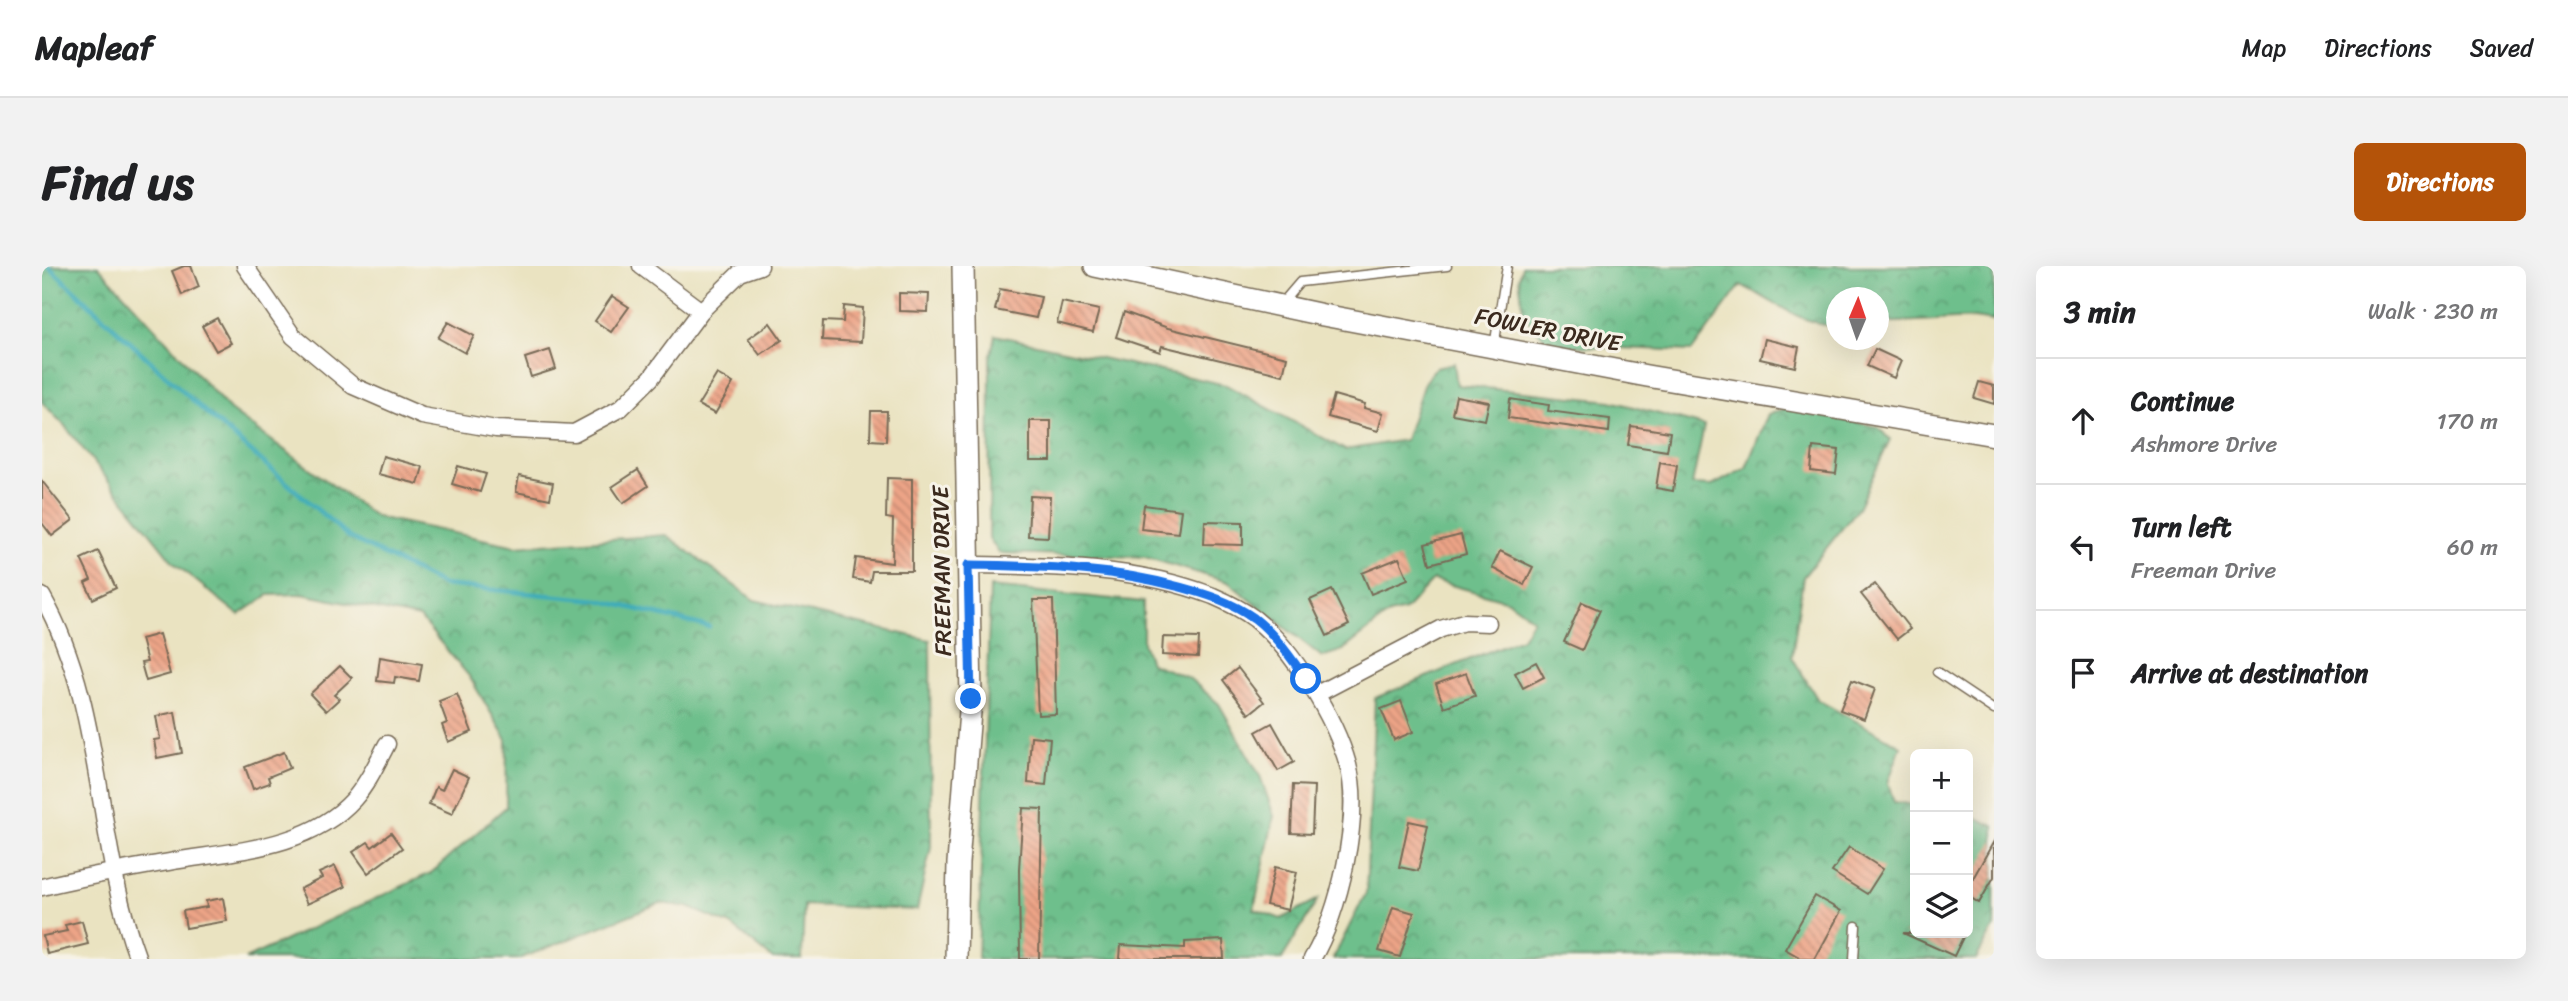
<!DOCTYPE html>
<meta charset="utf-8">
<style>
:root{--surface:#fff;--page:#f2f2f2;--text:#202124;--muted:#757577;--line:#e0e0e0;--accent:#b45309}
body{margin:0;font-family:Sriracha,sans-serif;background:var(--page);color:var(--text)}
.controls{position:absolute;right:21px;bottom:21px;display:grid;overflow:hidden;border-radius:10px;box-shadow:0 7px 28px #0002}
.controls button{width:63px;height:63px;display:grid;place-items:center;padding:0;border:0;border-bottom:2px solid var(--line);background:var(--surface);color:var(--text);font:35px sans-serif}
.compass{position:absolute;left:1784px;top:21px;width:63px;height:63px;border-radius:50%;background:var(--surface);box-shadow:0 7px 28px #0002;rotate:2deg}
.stop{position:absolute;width:21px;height:21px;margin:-16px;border:5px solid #1a73e8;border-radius:50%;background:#fff}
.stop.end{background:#1a73e8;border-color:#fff;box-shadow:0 2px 7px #0008}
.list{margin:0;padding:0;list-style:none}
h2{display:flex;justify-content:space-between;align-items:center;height:91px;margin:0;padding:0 28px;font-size:30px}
h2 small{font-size:23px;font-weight:400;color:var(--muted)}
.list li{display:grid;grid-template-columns:46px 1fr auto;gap:21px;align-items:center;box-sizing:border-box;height:126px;padding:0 28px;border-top:2px solid var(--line)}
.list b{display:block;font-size:26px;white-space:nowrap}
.list p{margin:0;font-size:23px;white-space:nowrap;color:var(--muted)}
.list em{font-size:23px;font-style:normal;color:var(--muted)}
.icon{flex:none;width:38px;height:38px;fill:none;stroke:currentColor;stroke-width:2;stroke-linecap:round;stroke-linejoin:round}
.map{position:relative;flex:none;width:1952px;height:693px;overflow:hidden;border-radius:10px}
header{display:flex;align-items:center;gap:42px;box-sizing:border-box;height:98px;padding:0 35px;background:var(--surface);border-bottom:2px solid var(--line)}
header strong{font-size:33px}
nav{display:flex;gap:38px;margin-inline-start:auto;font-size:24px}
.intro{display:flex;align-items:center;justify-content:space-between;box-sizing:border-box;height:168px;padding:0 42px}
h1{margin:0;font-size:49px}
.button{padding:18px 32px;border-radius:10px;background:var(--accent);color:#fff;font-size:24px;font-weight:700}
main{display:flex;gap:42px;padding:0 42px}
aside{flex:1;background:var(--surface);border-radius:10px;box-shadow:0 7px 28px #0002}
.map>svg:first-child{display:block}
.forest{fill:url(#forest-crowns);stroke:#547455;stroke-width:2}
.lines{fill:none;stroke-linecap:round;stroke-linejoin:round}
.stream{stroke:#3dacba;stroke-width:4.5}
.building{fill:url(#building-back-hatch)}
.service-casing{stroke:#786b57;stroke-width:11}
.minor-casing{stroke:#786b57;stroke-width:19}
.tertiary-casing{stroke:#786b57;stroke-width:24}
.service{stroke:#fff;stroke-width:8}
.minor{stroke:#fff;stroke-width:16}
.tertiary{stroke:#fff;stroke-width:21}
.route{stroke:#1a73e8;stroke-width:9}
.labels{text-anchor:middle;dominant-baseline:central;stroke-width:6;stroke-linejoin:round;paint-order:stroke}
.street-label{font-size:23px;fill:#3b2a1e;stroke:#f7f3e8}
</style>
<header>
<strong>Mapleaf</strong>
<nav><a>Map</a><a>Directions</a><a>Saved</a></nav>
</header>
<div class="intro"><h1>Find us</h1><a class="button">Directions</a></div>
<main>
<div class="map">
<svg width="1952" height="693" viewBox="0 0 1952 693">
<defs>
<pattern id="forest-crowns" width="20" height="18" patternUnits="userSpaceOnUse" patternTransform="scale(1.75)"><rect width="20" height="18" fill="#6ebf8c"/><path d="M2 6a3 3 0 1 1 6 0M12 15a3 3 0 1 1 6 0" fill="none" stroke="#5c9b72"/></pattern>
<pattern id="building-back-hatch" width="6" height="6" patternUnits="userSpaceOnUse" patternTransform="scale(1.75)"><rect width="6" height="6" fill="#eda487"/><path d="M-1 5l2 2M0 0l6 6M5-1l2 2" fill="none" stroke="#c1866e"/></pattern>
</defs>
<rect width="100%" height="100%" fill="#f7f3e8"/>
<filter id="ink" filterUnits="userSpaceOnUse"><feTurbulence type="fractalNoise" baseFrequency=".0143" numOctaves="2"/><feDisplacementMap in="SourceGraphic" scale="14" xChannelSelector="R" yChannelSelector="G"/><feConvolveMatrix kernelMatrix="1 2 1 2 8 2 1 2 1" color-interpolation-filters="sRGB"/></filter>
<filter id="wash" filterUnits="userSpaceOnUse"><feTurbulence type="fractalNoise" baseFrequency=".00686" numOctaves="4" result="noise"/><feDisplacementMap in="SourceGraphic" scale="28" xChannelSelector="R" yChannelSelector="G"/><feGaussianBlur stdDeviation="1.57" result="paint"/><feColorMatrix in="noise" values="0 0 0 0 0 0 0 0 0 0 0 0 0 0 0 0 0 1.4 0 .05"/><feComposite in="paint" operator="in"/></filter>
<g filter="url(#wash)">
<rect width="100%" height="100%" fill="#eae3c1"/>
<g class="forest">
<polygon points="0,0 56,0 188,144 334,251 474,280 624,269 712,334 888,374 889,581 875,644 762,639 760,693 731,693 689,659 646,641 618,637 477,693 203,693 389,607 464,541 465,474 427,410 378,352 260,328 226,329 197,349 132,297 22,159 0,136"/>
<path d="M1480,0H1937L1952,6V55L1932,52L1837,57L1836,32H1794V60C1764,61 1726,32 1699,19L1650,85L1509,79L1482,50L1477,12Z"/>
<polygon points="953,69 1184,119 1303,184 1363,174 1382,117 1394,101 1412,97 1415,119 1569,135 1662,160 1650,219 1670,220 1704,202 1726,148 1745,142 1836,161 1848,174 1815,244 1761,311 1750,391 1776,434 1859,480 1846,517 1852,536 1873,539 1873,667 1926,667 1926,548 1952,560 1952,661 1934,693 1291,693 1324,627 1333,432 1480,372 1491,353 1466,335 1391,314 1363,344 1347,348 1301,384 1280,391 1186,316 1103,291 957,287 947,272 948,93"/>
<polygon points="948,321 1101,336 1101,377 1108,397 1147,412 1177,438 1218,510 1232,550 1212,643 1239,653 1276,633 1240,693 936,693"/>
</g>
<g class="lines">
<polyline class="stream" points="6,0 161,144 307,271 401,319 557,334 667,361"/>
</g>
<g id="blocks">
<g class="building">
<polygon points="142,0 149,0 157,21 140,29 130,5"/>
<polygon points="958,23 999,31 994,52 953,44"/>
<polygon points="857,27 887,28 886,46 857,45"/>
<polygon points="570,30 587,41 569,66 553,55"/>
<polygon points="1020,36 1057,44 1051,66 1015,57"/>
<polygon points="802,40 821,42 819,76 780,74 781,55 801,56"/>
<polygon points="1082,46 1126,62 1245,91 1241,109 1120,80 1118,86 1074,71"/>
<polygon points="175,52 189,77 174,85 160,60"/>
<polygon points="406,56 432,70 423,87 396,72"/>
<polygon points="728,57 740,74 718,89 706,73"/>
<polygon points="1723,73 1757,81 1753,101 1718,93"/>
<polygon points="1833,83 1859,95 1852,112 1825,100"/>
<polygon points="508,84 514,103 489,111 483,92"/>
<polygon points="675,108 691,117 673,148 656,139"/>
<polygon points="1937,116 1952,120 1952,138 1932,132"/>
<polygon points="1292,129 1323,138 1322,142 1341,147 1336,165 1286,151"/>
<polygon points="1414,130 1447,136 1443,154 1410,148"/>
<polygon points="1468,133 1507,139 1506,145 1568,153 1567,166 1466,152"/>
<polygon points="829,145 845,145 844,175 828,174"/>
<rect x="988" y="155" width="21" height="40"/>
<polygon points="1589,160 1628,166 1625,185 1586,179"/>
<polygon points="1771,181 1797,184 1794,208 1769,205"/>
<polygon points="341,190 381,201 376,218 336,208"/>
<polygon points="1618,196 1635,199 1631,225 1614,222"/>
<polygon points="416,200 444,208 438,226 410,218"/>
<polygon points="596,204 606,220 581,237 570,221"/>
<polygon points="477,210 511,217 508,233 474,226"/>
<polygon points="845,212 870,213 870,305 830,305 828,316 811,313 814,292 850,297 851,253 844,252"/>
<polygon points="0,215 31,254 10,270 0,257"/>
<polygon points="988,230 1008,231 1006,271 986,270"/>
<polygon points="1102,239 1139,244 1136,267 1099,263"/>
<polygon points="1163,255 1201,256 1201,279 1162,278"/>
<polygon points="1419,269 1424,288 1388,298 1383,278"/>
<polygon points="56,285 74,322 51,333 43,317 49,314 39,293"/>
<polygon points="1458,285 1491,301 1482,319 1450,302"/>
<polygon points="1357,292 1366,313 1329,328 1320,307"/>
<polygon points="1833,318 1868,363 1855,373 1819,328"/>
<polygon points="1290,324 1307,359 1285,370 1268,334"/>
<polygon points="991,334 1011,334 1014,448 996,449"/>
<polygon points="1540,336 1558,344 1540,384 1522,376"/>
<polygon points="117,368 128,408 104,415 99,397 105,396 99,373"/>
<polygon points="1121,371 1157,372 1156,391 1120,389"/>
<polygon points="338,391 380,398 377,415 353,411 352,417 335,415"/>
<polygon points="1494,396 1502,411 1481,422 1473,407"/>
<polygon points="298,400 310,412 292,429 297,433 284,445 268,428"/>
<polygon points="1196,402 1222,436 1207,448 1181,414"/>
<polygon points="1424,407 1433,430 1402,441 1394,418"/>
<polygon points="1810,414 1833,423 1822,453 1798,444"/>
<polygon points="415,428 430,466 406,476 400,459 405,457 397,435"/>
<polygon points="1359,435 1371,466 1352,474 1339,443"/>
<polygon points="133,446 140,487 115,492 112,474 118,473 114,450"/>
<polygon points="1230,457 1252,496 1236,505 1214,466"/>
<polygon points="989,470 1008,472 1004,519 986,517"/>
<polygon points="242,486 248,502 226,511 228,517 211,523 203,501"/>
<polygon points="410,503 427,511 410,548 387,538 394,521 400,524"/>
<polygon points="1251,519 1272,520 1270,568 1249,567"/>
<polygon points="981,542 1000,543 997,693 978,693 977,603"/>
<polygon points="1367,555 1386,559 1376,605 1357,601"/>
<polygon points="349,567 360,582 326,607 311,586 326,576 330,581"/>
<polygon points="1952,575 1952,611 1937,637 1926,630 1926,621"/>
<polygon points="1807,581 1841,603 1825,628 1790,606"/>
<polygon points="293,600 303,621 265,638 258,623 280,612 277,607"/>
<polygon points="1233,601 1255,606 1246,644 1224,639"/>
<polygon points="1773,630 1799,645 1773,693 1761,693 1743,683"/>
<polygon points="181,632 185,655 144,662 141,645 165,641 164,635"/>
<polygon points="1351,641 1372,647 1358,691 1337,685"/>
<polygon points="40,655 46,678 5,688 1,670 25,665 23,659"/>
<polygon points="1861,667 1923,667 1912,690"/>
<polygon points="1181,674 1182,693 1078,693 1079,679 1143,682 1143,676"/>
</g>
</g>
</g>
<g filter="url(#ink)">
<use href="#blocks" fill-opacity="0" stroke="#786b57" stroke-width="2"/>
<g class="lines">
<g class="service-casing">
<g id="service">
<polyline points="1240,37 1258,16 1405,0"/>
<polyline points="1452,81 1465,0"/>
<polyline points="1895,406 1952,444"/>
<polyline points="1812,693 1814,660"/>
</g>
</g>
<g class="minor-casing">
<g id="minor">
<polyline points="203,0 251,70 311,120 380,150 454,163 532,167 579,142 609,112 659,45 698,7 718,0"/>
<polyline points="599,0 659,45"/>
<path d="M926,299C1008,300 1093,300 1171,330C1185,336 1201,344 1213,353C1251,383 1293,452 1306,499C1320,549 1297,649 1270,693"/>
<path d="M0,330C63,441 52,576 96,693"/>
<polyline points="1275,428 1399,363 1422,356 1446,357"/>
<path d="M0,621C44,610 88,603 132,595C192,585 268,582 312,533C326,517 335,497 345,478"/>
</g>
</g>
<g class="tertiary-casing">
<g id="tertiary">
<polyline points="1053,0 1281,49 1605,110 1952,169"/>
<polyline points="914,693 916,597 929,433 921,0"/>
</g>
</g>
<use href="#service" class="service"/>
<use href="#minor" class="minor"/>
<use href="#tertiary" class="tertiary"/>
</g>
</g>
<g class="lines" filter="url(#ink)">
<path class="route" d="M929,433L926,299C998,300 1068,302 1138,321C1164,328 1190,336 1212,352C1233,368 1249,392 1264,413"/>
</g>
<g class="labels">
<g class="street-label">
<text transform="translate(1506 64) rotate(11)">FOWLER DRIVE</text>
<text transform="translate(900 305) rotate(-91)">FREEMAN DRIVE</text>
</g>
</g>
</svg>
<div class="controls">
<button>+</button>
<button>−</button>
<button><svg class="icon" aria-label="layers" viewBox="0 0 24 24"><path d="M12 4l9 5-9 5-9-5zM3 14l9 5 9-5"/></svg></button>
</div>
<svg class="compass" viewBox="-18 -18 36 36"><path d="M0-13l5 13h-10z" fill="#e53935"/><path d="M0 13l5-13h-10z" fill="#757577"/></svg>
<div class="stop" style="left:1264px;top:413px"></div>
<div class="stop end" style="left:929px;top:433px"></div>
</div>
<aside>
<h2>3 min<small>Walk · 230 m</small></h2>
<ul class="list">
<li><svg class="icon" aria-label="ahead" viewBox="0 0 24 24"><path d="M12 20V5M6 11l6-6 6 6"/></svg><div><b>Continue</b><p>Ashmore Drive</p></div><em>170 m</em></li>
<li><svg class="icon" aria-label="left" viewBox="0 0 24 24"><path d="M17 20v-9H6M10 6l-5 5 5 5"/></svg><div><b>Turn left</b><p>Freeman Drive</p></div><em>60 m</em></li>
<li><svg class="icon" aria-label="arrive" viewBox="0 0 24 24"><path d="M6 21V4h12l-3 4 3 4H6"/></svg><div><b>Arrive at destination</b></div></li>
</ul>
</aside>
</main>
